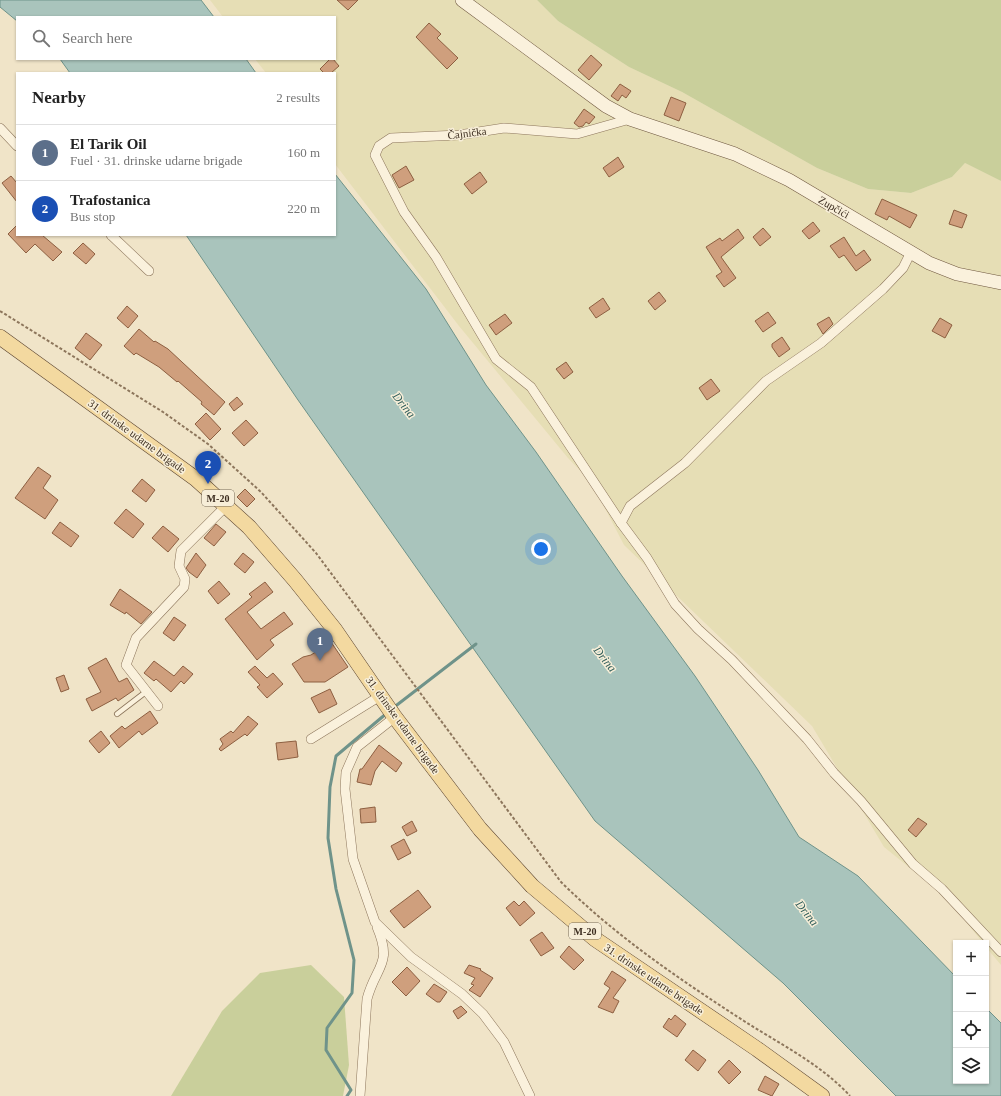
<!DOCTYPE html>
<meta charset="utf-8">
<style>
:root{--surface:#fff;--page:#f6f6f6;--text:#222;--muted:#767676;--line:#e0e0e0;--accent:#9e2a2b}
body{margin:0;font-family:Georgia,serif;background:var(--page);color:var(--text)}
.controls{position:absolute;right:12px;bottom:12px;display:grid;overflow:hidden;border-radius:0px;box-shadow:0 1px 3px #0004}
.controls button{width:36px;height:36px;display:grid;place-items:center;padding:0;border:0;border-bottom:1px solid var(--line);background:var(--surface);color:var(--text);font:20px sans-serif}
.you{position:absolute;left:541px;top:549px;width:14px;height:14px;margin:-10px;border:3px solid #fff;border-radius:50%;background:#1a73e8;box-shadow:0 0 0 6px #1a73e833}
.badge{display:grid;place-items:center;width:26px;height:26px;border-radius:50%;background:var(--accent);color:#fff;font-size:13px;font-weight:700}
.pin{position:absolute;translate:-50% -33px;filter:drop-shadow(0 1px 2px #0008)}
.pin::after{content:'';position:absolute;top:21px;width:14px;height:12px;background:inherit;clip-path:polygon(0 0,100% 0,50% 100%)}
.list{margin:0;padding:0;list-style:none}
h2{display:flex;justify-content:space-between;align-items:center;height:52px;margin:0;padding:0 16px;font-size:17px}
h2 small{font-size:13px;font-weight:400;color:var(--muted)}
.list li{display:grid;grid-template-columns:26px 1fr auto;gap:12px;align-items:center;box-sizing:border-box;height:56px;padding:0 16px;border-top:1px solid var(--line)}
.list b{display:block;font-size:15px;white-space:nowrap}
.list p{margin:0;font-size:13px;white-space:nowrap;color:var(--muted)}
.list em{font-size:13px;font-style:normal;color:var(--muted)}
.icon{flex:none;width:22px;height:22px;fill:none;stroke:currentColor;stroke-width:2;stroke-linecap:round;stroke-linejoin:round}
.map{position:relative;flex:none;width:1001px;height:1096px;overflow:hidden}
.search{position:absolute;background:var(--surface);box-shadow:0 1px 3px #0004;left:16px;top:16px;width:320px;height:44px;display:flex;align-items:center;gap:10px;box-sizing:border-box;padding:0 14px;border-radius:0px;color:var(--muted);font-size:15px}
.panel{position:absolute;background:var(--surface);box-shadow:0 1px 3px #0004;left:16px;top:72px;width:320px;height:164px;border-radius:0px}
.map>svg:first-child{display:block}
.farmland{fill:#e6deb5}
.green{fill:#c9cf9b}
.water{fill:#a9c4bc;stroke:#6f938a}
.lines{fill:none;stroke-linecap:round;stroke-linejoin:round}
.stream{stroke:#6f938a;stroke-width:3}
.building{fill:#cf9f7d;stroke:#8d5f41}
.service-casing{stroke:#8d765c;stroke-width:6}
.minor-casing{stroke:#8d765c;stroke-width:10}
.secondary-casing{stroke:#6f573f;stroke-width:14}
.primary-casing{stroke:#5b4430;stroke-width:16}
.path{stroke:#8d765c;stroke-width:2;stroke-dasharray:3 2;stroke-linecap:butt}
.service{stroke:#faf1dc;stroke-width:4.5}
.minor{stroke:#faf1dc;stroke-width:9}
.secondary{stroke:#faf1dc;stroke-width:13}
.primary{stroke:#f3d9a0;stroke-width:15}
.labels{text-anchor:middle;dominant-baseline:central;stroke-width:3;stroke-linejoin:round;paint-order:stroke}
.shield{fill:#f7eed8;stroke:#756857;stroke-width:1}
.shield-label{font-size:10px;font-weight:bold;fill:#3d2e20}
.street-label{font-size:11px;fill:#3d2e20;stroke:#f7eed8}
.water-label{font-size:12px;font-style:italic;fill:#2f5d5a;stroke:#f7eed8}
</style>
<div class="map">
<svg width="1001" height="1096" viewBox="0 0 1001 1096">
<rect width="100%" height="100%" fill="#f0e4c8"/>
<polygon class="farmland" points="210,0 537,0 558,21 629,67 682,92 817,168 868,189 911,193 952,177 965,163 1001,181 1001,965 986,947 986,943 983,943 947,898 884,847 812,726 624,545 592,483 568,458 459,326 335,164 335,73 266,73 255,59 335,59 335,17 223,17"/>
<g class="green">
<polygon points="537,0 1001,0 1001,181 965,163 952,177 911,193 868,189 817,168 682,92 629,67 558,21"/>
<polygon points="311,965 344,997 349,1065 343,1096 171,1096 222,1011 260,973"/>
</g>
<g class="water">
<polygon points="0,0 201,0 214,17 17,17 17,21 0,7"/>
<polygon points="60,59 246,59 256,73 70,73"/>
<polygon points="335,174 426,289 486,385 536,452 622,576 695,676 758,770 799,837 858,876 956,977 956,1081 986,1081 986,1008 1001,1023 1001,1096 896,1096 783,983 595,821 298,400 186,235 335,235"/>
</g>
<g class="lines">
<g class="stream">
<polyline points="393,708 476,644"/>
<polyline points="347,1096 351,1090 326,1050 327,1028 352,993 354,960 336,889 328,838 330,787 336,756 387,713"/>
</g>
</g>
<g class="building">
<polygon points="337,0 358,0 348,10"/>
<polygon points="429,23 441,34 437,38 458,58 447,69 416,37"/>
<polygon points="591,55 602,65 589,80 578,70"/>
<polygon points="330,59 333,59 339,66 331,73 324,73 320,69"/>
<polygon points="620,84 631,91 626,98 622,95 618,101 611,96"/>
<polygon points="671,97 686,103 679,121 664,115"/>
<polygon points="584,109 595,117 589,124 586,122 583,126 579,127 574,123"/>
<polygon points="618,157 624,167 609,177 603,168"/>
<polygon points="406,166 414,180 399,188 392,175"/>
<polygon points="480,172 487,182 472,194 464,184"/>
<polygon points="11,176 17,183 17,202 2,183"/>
<polygon points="882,199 917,215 910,228 889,216 887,220 875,214"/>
<polygon points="954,210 967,215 962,228 949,224"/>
<polygon points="813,222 820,231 809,239 802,231"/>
<polygon points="17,225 17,235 42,235 62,252 53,261 35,244 26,253 8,234"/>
<polygon points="763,228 771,237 760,246 753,237"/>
<polygon points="738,229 744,238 721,257 736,278 724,287 716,276 722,272 706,247 720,238 722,241"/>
<polygon points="844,237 856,256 864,250 871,260 856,271 844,255 839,258 830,246"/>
<polygon points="83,243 95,254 86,264 73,253"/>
<polygon points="659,292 666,301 655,310 648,301"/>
<polygon points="603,298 610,309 596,318 589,308"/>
<polygon points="127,306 138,316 128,328 117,318"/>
<polygon points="768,312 776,323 763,332 755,321"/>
<polygon points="505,314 512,323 496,335 489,325"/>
<polygon points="829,317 833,324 823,334 817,324"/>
<polygon points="940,318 952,325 945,338 932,331"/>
<polygon points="139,329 154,342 155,341 168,349 225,402 214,415 201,404 202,402 178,381 177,382 159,367 136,353 134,355 124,346"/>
<polygon points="86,333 102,345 90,360 75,348"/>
<polygon points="782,337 790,349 779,357 772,347 772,344"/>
<polygon points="566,362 573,372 564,379 556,369"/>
<polygon points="711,379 720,391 707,400 699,388"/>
<polygon points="237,397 243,404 234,411 229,404"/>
<polygon points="206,413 221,429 210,440 195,424"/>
<polygon points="246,420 258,433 244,446 232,433"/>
<polygon points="38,467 51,476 43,488 58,500 45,519 15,498"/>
<polygon points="142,479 155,490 146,502 132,491"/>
<polygon points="245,489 255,499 247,507 237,497"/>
<polygon points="126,509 144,524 133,538 114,523"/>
<polygon points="60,522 79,536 71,547 52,533"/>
<polygon points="216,524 226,532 214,546 204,538"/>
<polygon points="163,526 179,539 168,552 152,538"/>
<polygon points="196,553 206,565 197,578 189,572 186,568"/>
<polygon points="243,553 254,562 245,573 234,564"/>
<polygon points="219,581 230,594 218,604 208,591"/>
<polygon points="265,582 273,592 247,612 261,629 284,612 293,624 270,640 274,645 257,660 225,619 252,597 249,594"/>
<polygon points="120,589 152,612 141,624 126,612 125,614 110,605"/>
<polygon points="174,617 186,625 174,641 163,633"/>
<polygon points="331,642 348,667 325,682 304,682 292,664 303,657 311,655"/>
<polygon points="106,658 119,682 127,678 134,690 118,701 116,698 92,711 86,699 101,692 88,668"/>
<polygon points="154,661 174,676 183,666 193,674 184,684 181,681 171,692 156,679 154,681 144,673"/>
<polygon points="255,666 267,678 273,673 283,684 267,698 257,687 260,685 248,672"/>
<polygon points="64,675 69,689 61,692 56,678"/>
<polygon points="330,689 337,704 319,713 311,698"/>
<polygon points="150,711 158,723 142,735 139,731 119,748 110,736 122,726 125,729"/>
<polygon points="248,716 258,724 247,736 245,734 221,751 219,749 223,744 220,739 231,731 233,733"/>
<polygon points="101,731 110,743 99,753 89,741"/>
<polygon points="296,741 298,757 278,760 276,743"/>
<polygon points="379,745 402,763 396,772 382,761 375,771 371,785 357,782 360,769 362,769"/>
<polygon points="375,807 376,822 361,823 360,809"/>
<polygon points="918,818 927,824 916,837 908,830"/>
<polygon points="412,821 417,831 407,836 402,827"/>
<polygon points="404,839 411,853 398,860 391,846"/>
<polygon points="418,890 431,907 404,928 390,911"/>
<polygon points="514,901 519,906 524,901 535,913 520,926 506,908"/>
<polygon points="542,932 554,948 541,956 530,940"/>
<polygon points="569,946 584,960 574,970 560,957"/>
<polygon points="469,965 481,969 480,970 493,978 480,997 469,990 474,985 471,984 475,978 464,973"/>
<polygon points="407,967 420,981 406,996 392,982"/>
<polygon points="612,971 626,980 613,998 619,1001 613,1013 598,1007 610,988 604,984"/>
<polygon points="434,984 447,992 440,1002 437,1002 426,994"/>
<polygon points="461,1006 467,1012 458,1019 453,1011"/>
<polygon points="675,1015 686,1024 677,1037 663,1027 669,1018 671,1020"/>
<polygon points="693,1050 706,1060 698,1071 685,1060"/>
<polygon points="729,1060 741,1072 729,1084 718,1072"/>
<polygon points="765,1076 779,1084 772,1096 758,1090"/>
</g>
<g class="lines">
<g class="service-casing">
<polyline id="service" points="117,714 147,691"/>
</g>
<g class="minor-casing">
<g id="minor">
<polyline points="0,128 17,146"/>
<polyline points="111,235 149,271"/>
<polyline points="911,252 903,268 883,289 821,343 766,381 685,463 630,506 621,523 647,558 675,604 698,629 732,660 807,739 834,773 861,801 913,864 942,889 1001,952"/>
<polyline points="621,523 531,387 496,359 436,257 404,212 375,155 379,146 391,138 459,135 504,128 577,134 630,119"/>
<polyline points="158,706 126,665 136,638 184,587 185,579 179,566 181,551 226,506"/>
<polyline points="395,717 357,747 346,772 345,789 353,859 375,922 411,957 462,994 483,1014 504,1042 530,1096"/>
<polyline points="311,739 380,696"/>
<path d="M360,1096L367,999C376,965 393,965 377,927"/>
</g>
</g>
<g class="secondary-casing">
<polyline id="secondary" points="462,0 606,106 630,119 735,154 789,180 929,263 957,274 1001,283"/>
</g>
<g class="primary-casing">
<polyline id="primary" points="0,337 196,479 249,527 295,580 335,630 394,716 480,829 532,886 595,939 757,1049 822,1096"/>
</g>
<path class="path" d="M0,311L163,412L208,444L261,492L316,553L561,882C617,937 679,979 744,1021C780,1044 822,1065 850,1096"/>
<use href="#service" class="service"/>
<use href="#minor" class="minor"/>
<use href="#secondary" class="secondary"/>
<use href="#primary" class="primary"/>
</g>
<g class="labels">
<g class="shield">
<rect x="202" y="490" width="32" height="16" rx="3"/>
<rect x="569" y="923" width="32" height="16" rx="3"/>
</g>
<g class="shield-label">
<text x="218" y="498">M-20</text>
<text x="585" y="931">M-20</text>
</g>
<g class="street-label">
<text transform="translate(467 133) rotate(-7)">Čajnička</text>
<text transform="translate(834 207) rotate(30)">Zupčići</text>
<text transform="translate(137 436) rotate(36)">31. drinske udarne brigade</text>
<text transform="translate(403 725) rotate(54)">31. drinske udarne brigade</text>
<text transform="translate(654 979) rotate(34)">31. drinske udarne brigade</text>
</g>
<g class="water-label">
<text transform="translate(404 405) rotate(52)">Drina</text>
<text transform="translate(605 659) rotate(52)">Drina</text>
<text transform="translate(807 913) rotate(52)">Drina</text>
</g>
</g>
</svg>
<div class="controls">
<button>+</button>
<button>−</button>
<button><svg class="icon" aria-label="locate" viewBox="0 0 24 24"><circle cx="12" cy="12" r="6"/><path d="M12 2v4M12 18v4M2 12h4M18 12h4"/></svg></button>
<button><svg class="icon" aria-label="layers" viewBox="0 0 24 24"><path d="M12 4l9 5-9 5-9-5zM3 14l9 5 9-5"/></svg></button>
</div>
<div class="you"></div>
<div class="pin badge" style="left:320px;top:661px;background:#5c6f8a">1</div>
<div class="pin badge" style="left:208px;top:484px;background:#1a4fb4">2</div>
<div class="search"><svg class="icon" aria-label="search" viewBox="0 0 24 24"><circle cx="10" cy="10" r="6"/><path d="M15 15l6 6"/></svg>Search here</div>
<section class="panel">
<h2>Nearby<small>2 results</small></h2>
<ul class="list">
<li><span class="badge" style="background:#5c6f8a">1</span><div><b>El Tarik Oil</b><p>Fuel · 31. drinske udarne brigade</p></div><em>160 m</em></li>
<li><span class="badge" style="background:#1a4fb4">2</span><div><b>Trafostanica</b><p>Bus stop</p></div><em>220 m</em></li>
</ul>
</section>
</div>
